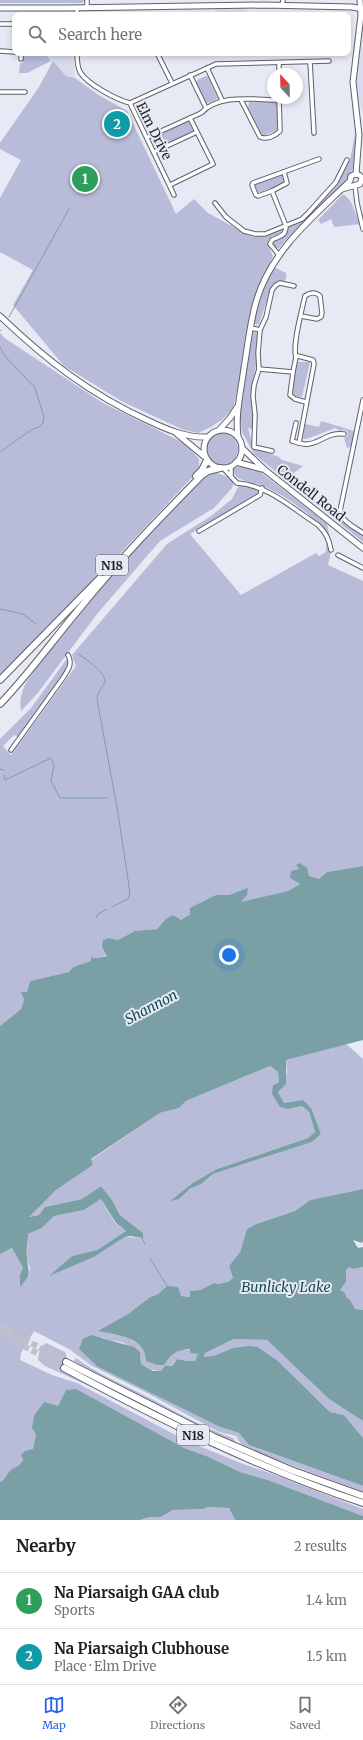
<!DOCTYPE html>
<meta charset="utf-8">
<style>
:root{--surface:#fff;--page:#f6f6f6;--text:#202124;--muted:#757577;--line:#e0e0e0;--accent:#2563eb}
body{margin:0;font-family:Merriweather,serif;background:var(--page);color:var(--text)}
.compass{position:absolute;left:267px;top:68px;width:36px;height:36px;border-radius:50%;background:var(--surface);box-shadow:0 2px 6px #0003;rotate:338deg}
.you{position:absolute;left:229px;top:955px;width:14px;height:14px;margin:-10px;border:3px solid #fff;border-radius:50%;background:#1a73e8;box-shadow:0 0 0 6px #1a73e833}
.badge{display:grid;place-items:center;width:26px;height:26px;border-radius:50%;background:var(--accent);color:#fff;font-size:13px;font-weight:700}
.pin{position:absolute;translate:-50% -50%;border:2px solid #fff;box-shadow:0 1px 4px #0006}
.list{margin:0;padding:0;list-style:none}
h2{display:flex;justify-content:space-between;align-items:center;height:52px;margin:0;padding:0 16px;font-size:17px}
h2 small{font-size:13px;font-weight:400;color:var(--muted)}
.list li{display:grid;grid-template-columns:26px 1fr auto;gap:12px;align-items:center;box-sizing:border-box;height:56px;padding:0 16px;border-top:1px solid var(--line)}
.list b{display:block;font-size:15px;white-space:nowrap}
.list p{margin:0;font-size:13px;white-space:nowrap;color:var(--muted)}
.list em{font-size:13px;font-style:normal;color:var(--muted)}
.icon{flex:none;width:22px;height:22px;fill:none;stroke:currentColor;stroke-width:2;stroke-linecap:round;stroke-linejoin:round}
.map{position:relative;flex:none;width:363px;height:1520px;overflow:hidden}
.search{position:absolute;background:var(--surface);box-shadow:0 2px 6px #0003;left:12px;right:12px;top:12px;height:44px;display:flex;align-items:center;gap:10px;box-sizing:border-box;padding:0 14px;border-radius:8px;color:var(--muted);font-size:15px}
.sheet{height:164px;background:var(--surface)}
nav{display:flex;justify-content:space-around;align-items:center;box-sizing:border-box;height:56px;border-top:1px solid var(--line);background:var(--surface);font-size:11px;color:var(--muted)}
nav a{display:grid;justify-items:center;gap:2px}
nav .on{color:var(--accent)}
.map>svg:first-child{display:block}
.built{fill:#d9dcee}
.green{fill:#b8bcd9}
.water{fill:#7aa0a6}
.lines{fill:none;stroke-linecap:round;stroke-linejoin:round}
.stream{stroke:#7aa0a6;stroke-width:1}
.highway-tunnel{stroke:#bfc0ca;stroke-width:6;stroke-dasharray:6 3;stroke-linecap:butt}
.street-casing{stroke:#5f616a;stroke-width:5.5}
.secondary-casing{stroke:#5f616a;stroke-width:7}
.highway-casing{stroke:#5f616a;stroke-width:8}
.street{stroke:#fff;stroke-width:3.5}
.secondary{stroke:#fff;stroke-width:5}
.highway{stroke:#fff;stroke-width:6}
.labels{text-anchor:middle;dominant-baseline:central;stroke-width:4;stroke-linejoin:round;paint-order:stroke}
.shield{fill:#e7e9f4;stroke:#5a5b61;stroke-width:1}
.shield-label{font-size:12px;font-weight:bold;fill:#1d1e22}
.street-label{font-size:13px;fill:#1d1e22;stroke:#e7e9f4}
.water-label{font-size:14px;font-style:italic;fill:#154d56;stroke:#e7e9f4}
</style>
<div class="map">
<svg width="363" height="1520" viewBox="0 0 363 1520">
<rect width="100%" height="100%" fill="#e7e9f4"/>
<g class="built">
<polygon points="247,8 248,15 215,15 215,9"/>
<polygon points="363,33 363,115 355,84"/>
<polygon points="45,53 73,53 75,78 66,76"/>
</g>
<g class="green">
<polygon points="0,0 85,0 82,3 0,3"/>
<polygon points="23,53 45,53 51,61 27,73 19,73 20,63 23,63"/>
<polygon points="53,61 66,76 75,78 97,94 127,111 176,214 194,199 208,213 252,237 263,236 281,230 283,231 282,233 278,236 273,236 268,240 268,246 273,256 256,295 237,392 233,408 223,419 211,427 198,433 184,430 123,402 64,366 13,305 33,270 0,252 0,198 21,160 0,149 0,143 39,87"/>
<polygon points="206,76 208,77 218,99 206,104 196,83 197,80"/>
<polygon points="275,101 278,104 277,130 266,135 262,135 248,108 249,102"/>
<polygon points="185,121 190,123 193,131 160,147 155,146 152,141 155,136"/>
<polygon points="356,128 354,167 348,176 345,183 293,232 279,248 274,248 273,245 274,241 286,235 288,227 303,220 337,183 350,160"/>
<polygon points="281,175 284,175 285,184 257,193 255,184"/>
<polygon points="342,195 345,195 351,202 360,224 334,227 331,219 321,224 318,220"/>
<polygon points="274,267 286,273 286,279 284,281 277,281 272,285 259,324 256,325 253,322 264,285"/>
<polygon points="253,332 258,333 256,365 253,382 254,415 252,429 248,428 253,447 279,457 282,460 303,466 290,476 316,501 363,533 363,542 254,454 242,432 239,418"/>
<polygon points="0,333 6,339 103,403 186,444 199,459 199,466 201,468 64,613 0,676"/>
<polygon points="298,362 310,362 302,397 296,396 293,393 294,373"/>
<polygon points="321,421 354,431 352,446 347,448 344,438 348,435 347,431 343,430 339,431 336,428 306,439 303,439 305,424 319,427"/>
<circle cx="222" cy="449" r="16"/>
<path d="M243,465L254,467L327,524L332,547L328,565L363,581V866L327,872L319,879L309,876L299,869L295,871L300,884L288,891L240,903L248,889L229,895H216L181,920L166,919L157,929L135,931L118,940L109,938L102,947L107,955L97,958L91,957L92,961L73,967L69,972L30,981L27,992H21L24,1000L21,1009L0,1026V739L31,708L66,660L69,659V665L61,679L18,737L14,735L3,746L11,755L76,666L72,655L167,544L211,516L232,499L239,485L253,486L258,489V494L190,534L241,595L316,553L319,556L326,552L327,533C310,513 285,495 260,485C251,481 234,482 233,469Z"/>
<path d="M214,472L228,477L234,483L232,488L214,508L160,541L97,614L37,694L21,711C20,703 20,698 23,690C27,678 39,666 47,655C92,588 151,532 208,474Z"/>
<path d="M345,1043L363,1059V1189L310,1200L295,1211L256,1224L247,1229L240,1252L229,1266L233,1278L228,1282L218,1284L214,1283L200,1290L190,1291V1297L181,1296L167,1286L158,1294L150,1297L128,1314L99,1331L127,1337L140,1345L146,1353L164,1364C174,1350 181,1345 198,1354L195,1361H188L177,1359C174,1361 174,1364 171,1366C160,1375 151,1370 141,1364L140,1352L122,1342L109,1340L102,1337L98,1367L220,1427L239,1433L249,1445L363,1486V1492L262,1454L241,1444L236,1436L219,1432L147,1393L92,1366L69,1349L34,1331L21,1353L20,1360L52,1375L77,1383L187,1441L243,1464L270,1473L363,1509V1516L268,1480L240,1472L209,1457L184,1448L66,1390L58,1406L36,1434L33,1449L23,1458L20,1466L9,1472L6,1479L0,1482V1254L12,1248L28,1277L30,1269L27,1258L28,1234L42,1228L54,1216L84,1210L101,1199L115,1223L126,1231L97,1250L72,1256L51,1275L94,1257L125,1237L143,1238V1233L120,1215L112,1200L101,1186L82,1199L45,1207L39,1215L28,1217L56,1190L93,1165L91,1160L160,1113L179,1108L186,1101L270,1066L278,1072L279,1082L273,1085L288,1109L302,1106L309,1112L315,1133L308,1138L217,1169L171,1200C181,1199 183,1194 191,1189C199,1184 206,1181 213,1174L312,1142L321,1134L303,1100L284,1103L278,1092L287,1073L286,1060Z"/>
<path d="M349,1266L353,1269L363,1267V1310L355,1309C351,1301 345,1297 340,1290L346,1282V1270Z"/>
<polygon points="234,1339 267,1340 329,1399 363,1421 363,1438 344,1415 330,1412 278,1361 258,1347 233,1348 213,1356 204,1358 205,1353"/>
<path d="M46,1343L65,1352L67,1357L61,1368L107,1394L45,1366L38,1360C38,1354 41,1346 46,1343Z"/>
<path d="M76,1358C96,1373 118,1382 140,1393C171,1408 200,1427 233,1438L236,1443L136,1396L74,1361Z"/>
<polygon points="208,1507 229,1508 235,1520 140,1520 150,1517 161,1517 173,1510 203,1509"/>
</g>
<g class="water">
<path d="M300,863L307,868L309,876L319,879L327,872L363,866V1040L286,1060V1084L278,1092L284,1103L303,1100L311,1108L321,1134L312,1142L213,1174L201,1184L190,1189L179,1199L170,1201L193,1183L217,1169L308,1138L315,1132L309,1112L302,1106L288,1109L280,1107L272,1094L273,1085L279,1082L278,1072L270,1066L186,1101L179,1108L160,1113L91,1159L93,1165L56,1190L29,1217L39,1215L45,1207L82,1199L101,1186L112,1200L120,1215L143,1233V1238L130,1236L125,1237L94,1257L49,1276L72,1256L97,1250L126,1231L116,1223L101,1199L84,1210L54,1216L42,1228L28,1234C28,1242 26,1250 27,1257C28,1275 33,1272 20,1287V1275L23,1268L12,1248L0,1254V1026L21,1009L24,1000L21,992H27L30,981L69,972L73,967L91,961V957L97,958L107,956L102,947L103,940L109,938L118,940L135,931L157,929L166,919L173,915L181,920L190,914V908L216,895H229L248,888L247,895L241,902L288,891L300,884L290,878L291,871L299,869L296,865Z"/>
<path d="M363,1189V1241L362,1243L353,1240L358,1248L363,1247V1267L353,1269L349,1267L346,1270V1282L340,1290L345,1293L346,1297L350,1300L355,1309L363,1310V1421L329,1399L267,1340L234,1339L205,1353L204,1357L213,1356L233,1348L249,1346L258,1347L278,1361L330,1412L344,1415L363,1438V1486L249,1445L239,1433L220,1427L98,1367L79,1349L83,1339L91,1335L134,1347L140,1352L141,1364L153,1371H161L165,1366H172L177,1359L188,1361H195L198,1354L191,1353L189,1349C176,1350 171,1354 164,1365H157L146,1361C146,1337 117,1335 98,1331L128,1314L150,1297L158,1294L167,1286L178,1287L181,1296L190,1297V1291L200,1290L214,1283L218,1284L228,1282L233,1278L229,1266L240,1252L247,1229L256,1224L295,1211L310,1200Z"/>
<path d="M76,1389L184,1448L209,1457L240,1472L268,1480L363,1516V1520H235L229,1508L208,1507L203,1509L173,1510L161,1517H150L140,1520H0V1482C7,1478 5,1477 9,1472C15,1465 18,1470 23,1459L21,1455L25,1451L33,1449L36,1434L32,1428L34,1416L44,1402L58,1406L66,1390Z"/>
</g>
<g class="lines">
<g class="stream">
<polyline points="9,317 69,209"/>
<polyline points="0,331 1,330"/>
<polyline points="0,347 4,355 35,388 44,417 43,423 41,426 31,430 0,452"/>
<polyline points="0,609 23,614 36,624"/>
<path d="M78,654C85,658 107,674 105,682C103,687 98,692 97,697"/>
<polyline points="97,699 118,813 130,893 128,899 112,907"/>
<polyline points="0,770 2,769 4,771"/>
<polyline points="4,775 5,780 51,758 54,765 51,781 60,798 107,798"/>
<polyline points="96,918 98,914 107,909"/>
<polyline points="142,1238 145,1244"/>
<polyline points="150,1258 167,1286"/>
</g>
<g class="highway-tunnel">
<polyline points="0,1326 66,1362"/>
<polyline points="0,1333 64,1368"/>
</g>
<g class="street-casing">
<g id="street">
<polyline points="87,0 87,8"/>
<polyline points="282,5 283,0"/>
<polyline points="77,8 77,15"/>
<polyline points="0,24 15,24"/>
<polyline points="0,51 15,52"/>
<polyline points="21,53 21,59"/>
<path d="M77,53C77,59 77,66 80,72C87,84 117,100 130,103L174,195"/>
<polyline points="157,53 172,83"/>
<polyline points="310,62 314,133"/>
<polyline points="279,63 279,74"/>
<polyline points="207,68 222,100"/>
<polyline points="190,75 206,108"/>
<polyline points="0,92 25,92"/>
<path d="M241,100L260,137C267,140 275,136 280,131L279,98"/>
<polyline points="130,103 216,64 329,61"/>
<path d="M148,137L201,113C220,93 254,100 279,100"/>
<polyline points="154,152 197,132"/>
<polyline points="170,185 213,164 190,118"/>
<polyline points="355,186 357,203 363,229"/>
<polyline points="272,191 287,183 284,172"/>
<polyline points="215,203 226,217 244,231 255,234 265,234 302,219 309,212 336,182 347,160"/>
<path d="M279,255L270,244L272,240C280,236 286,236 286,226L272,191L258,196L256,195L252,185L253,183L319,159"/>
<polyline points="251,328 260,330 258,353 259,369 254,385 253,396 255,415 254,445 254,447 272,451"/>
<polyline points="260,330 266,317 272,290 276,285 280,283 294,286"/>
<path d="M296,357C292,345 302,310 305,296C310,292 316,292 320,296L322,313L321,317L317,319L301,316"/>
<polyline points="259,369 293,372 296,357 298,356 313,360 314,364 299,443"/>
<polyline points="293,372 290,395 295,399 306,402"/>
<path d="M363,400L340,511C341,521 356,528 363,533"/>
<path d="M296,423L292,441C296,442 303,445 308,444C321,443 327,432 344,434"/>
<path d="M223,468L237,483C268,485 293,509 318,525C326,533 329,539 331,550"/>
<polyline points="231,476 231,466"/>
<polyline points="199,531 260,495 262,488"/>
<polyline points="338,555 363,568"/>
<path d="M11,750L63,678C68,670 73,664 68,655"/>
</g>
</g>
<g class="secondary-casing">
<g id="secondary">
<polyline points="0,8 68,8 264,5 352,7 363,9"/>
<polyline points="356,174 359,135 353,82 361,15 360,0"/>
<polyline points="342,189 360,184 362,178 359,175 356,174"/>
<path d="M0,316C46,360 91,395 149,421C168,430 187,438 208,437"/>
<circle cx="223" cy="449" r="19"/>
<polyline points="219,430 230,418 238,406"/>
<polyline points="176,433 205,457"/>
<path d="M238,437C235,414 241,391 244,368C248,345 250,321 257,299C272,250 314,216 350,181L351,176L356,174"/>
<polyline points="242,448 265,470 363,548"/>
<polyline points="236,462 262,469"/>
</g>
</g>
<g class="highway-casing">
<g id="highway">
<polyline points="196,476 202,470 207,460"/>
<polyline points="0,680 100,578"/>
<path d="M0,704C29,674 53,640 80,608C118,561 160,518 202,475L208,471L220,468"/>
<polyline points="66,1362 214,1437 291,1470 363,1496"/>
<path d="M64,1368C161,1420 258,1468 363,1503"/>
</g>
</g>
<use href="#street" class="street"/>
<use href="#secondary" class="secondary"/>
<use href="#highway" class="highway"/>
</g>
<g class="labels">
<g class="shield">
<rect x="96" y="555" width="32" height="20" rx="3"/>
<rect x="177" y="1425" width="32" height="20" rx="3"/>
</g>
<g class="shield-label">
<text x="112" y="565">N18</text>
<text x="193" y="1435">N18</text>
</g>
<g class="street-label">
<text transform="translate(154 131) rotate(63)">Elm Drive</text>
<text transform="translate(311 493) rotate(38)">Condell Road</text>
</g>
<g class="water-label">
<text transform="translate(151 1007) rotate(-28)">Shannon</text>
<text x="286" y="1287">Bunlicky Lake</text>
</g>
</g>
</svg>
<svg class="compass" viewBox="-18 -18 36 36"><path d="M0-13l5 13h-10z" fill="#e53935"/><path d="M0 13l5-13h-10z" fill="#757577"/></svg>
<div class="you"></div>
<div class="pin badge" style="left:85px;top:179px;background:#2e9e5b">1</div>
<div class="pin badge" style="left:117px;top:124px;background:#0f9aa8">2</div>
<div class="search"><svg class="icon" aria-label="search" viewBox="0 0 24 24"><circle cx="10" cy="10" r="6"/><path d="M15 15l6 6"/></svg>Search here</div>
</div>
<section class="sheet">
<h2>Nearby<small>2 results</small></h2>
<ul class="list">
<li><span class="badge" style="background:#2e9e5b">1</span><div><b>Na Piarsaigh GAA club</b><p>Sports</p></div><em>1.4 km</em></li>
<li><span class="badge" style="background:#0f9aa8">2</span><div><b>Na Piarsaigh Clubhouse</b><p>Place · Elm Drive</p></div><em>1.5 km</em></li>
</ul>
</section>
<nav>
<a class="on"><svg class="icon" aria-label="map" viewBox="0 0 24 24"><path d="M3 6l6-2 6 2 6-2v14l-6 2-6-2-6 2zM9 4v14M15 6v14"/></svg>Map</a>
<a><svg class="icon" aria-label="directions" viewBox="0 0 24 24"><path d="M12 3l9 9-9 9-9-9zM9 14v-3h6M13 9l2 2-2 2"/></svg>Directions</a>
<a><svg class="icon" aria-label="saved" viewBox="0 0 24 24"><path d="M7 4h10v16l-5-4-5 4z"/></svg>Saved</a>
</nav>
